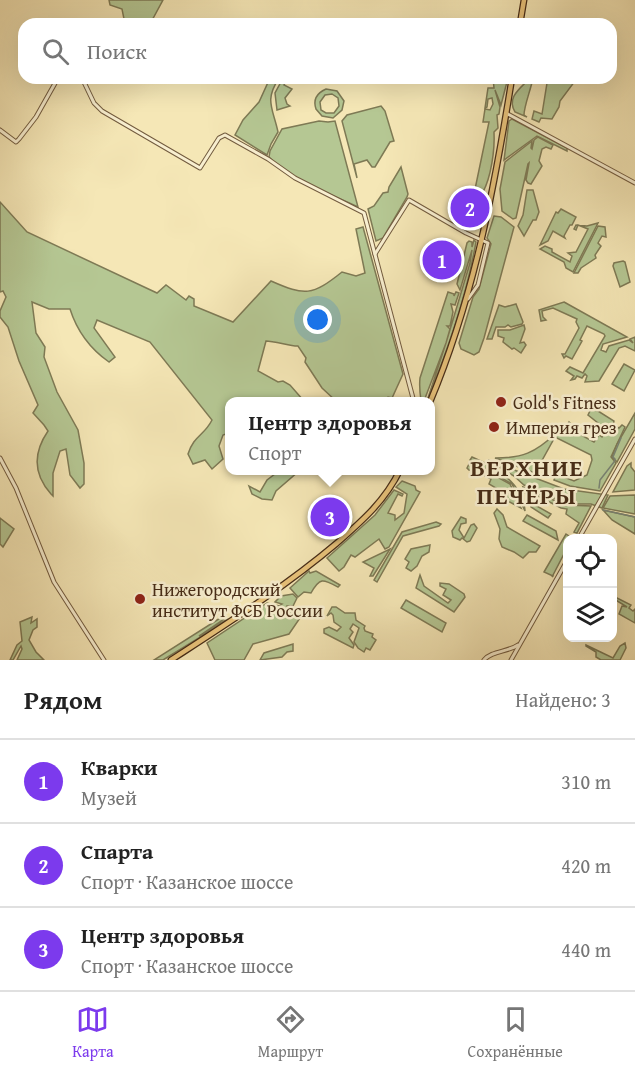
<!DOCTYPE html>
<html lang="ru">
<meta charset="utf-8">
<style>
:root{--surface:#fff;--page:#f2f2f2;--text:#222;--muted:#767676;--line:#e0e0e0;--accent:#7c3aed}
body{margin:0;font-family:"Gentium Book Plus",serif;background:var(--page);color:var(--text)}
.controls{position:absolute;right:18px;bottom:18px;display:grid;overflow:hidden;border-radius:12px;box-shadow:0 6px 24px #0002}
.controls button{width:54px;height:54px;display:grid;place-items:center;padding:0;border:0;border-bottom:2px solid var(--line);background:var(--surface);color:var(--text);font:30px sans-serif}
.you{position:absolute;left:318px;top:320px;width:21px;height:21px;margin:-15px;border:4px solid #fff;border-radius:50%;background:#1a73e8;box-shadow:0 0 0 9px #1a73e833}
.badge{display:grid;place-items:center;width:39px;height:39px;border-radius:50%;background:var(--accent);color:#fff;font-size:20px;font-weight:700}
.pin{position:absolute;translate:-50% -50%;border:3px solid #fff;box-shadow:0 2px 6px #0006}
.popup{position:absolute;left:225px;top:397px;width:210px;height:78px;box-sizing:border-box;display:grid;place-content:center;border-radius:12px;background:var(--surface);filter:drop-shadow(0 2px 4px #0005);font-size:20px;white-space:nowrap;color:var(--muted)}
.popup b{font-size:22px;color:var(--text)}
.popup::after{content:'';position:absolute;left:50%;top:100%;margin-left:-12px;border:12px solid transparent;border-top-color:var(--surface)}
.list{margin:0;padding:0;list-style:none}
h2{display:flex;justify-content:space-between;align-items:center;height:78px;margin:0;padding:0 24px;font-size:26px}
h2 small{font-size:20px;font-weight:400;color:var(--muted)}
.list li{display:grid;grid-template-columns:39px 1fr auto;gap:18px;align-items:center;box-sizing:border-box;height:84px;padding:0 24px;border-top:2px solid var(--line)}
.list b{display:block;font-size:22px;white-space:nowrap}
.list p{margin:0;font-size:20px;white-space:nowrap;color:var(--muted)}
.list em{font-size:20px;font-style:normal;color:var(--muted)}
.icon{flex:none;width:33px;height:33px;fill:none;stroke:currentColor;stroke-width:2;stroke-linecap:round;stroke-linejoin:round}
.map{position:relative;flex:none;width:635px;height:660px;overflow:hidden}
.search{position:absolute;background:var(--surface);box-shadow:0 6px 24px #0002;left:18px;right:18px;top:18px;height:66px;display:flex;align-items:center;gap:15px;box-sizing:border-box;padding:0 21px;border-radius:18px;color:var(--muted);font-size:22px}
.sheet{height:330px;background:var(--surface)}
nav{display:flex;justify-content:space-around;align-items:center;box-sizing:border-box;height:84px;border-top:2px solid var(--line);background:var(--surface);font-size:16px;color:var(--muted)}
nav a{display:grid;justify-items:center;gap:3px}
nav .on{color:var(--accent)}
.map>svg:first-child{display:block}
.green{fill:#b5c793;stroke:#7e7a55;stroke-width:1.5;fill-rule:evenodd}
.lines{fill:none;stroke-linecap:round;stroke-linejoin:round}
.stream{stroke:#7a8474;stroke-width:1.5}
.minor-casing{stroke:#725b3f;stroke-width:5}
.major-casing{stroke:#462c17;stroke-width:7}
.minor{stroke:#f8efd0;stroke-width:3}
.major{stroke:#eac47b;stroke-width:4.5}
.poi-dot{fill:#8f2418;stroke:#f8efd0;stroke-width:2}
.labels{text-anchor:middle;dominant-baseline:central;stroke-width:5;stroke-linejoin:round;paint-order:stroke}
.poi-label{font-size:18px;fill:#462c17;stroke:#f8efd0;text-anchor:start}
.district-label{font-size:24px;font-weight:bold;letter-spacing:1.5px;fill:#462c17;stroke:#f8efd0}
</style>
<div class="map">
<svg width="635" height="660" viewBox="0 0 635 660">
<rect width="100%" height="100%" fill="#f5e7b6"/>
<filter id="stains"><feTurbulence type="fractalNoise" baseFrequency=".00333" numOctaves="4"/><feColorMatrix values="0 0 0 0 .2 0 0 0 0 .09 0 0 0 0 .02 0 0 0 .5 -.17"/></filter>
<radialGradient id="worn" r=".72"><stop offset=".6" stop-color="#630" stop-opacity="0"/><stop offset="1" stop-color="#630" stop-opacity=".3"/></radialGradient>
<g class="green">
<polygon points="109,0 163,0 150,24 125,24 122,9 110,5"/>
<path d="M270,78H279C264,101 273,108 278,132L271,144L267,155L235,135L243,120L259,102Z"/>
<path d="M493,78H508L501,105L495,90L500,107L499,114L497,115L498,128L494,132C495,150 491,177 483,192L474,194L489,122H483L485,109L490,110L493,104L492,98L488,99L487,107L485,108L488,88H494Z"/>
<path d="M530,78H533C531,89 524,106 524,115L527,117L515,112C506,97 521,88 530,78Z"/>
<polygon points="546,78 574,79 575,81 560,101 559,107 552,119 541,118 539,122 532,119 534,111 542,114 547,83"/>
<polygon points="282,80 286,81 284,85 292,89 285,98 287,104 290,106 277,110 275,93"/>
<path d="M326,89L337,91L344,101L342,110L333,118L322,116L316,109C313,100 317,93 326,89ZM332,94L338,98L339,106L334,113H326L321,110L320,102L325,95Z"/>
<polygon points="381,106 385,111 394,141 390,142 375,167 372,167 367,160 354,164 357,178 342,121 347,115"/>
<polygon points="512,119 567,148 567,151 537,136 504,160 509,121"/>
<path d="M319,121L328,122L335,121L358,207C331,194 289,179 269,157L270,151L282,129Z"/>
<polygon points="538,137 553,145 551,149 546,147 542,149 539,161 542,166 531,184 528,183 526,180 529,163 528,164 516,218 513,219 502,211 500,189 505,162 532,141 531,148 532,149 534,140"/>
<polygon points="401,167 408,194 407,197 383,238 376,241 368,209 374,206 383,193 388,192 389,187"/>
<polygon points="527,190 533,190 539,212 536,220 533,220 524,236 518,226 523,215"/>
<path d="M0,202L27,232L157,293L166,285L186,300L189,296L194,299V306L233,322L271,281C305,296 312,296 342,272L356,276L365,273L356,229L363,227L403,374L392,398L388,397L386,401H336L322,388L305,362L306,358L298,346C294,347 274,341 266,341L258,371L278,382L283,381L290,385L304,401L230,402L229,433L223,435L219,446L223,459L212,469L205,460L193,464L188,454C194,435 204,436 212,420L150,342L97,320L94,328L115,357L109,362C89,348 77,331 70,309H49L32,302L36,333L45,347L44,357L57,392L78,430L84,463V484L80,488L70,475L66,449L60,451L53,473V496L51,494C33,474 33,453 48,431L44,425L33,413L38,405L19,361L8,327L0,317V311L6,297L3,291L0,292Z"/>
<polygon points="561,209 576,217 572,225 570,225 564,236 565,238 553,231 548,241 540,245 556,212 558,213"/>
<polygon points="494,216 501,217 514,227 484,338 479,352 474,355 461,349 459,343 473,297 479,289 491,244 487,238"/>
<polygon points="598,223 573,272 566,268 564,262 540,249 545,246 552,249 552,252 570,262 572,256 568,253 576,252 588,229 578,225 576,230 574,229 576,225 587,226"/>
<polygon points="598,226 605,227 606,237 602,236 598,243 601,246 595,255 596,258 581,268 578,273 574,273"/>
<path d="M474,240L476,242C466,298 448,349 427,401L446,343L424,401H421C420,394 419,387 420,378L448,292L454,294V296L456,292L459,293L455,305L451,304L453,312L450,326H447L450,329L446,343L470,263L472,250L460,290L457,284L467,243L469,241L472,242V247Z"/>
<polygon points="623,261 625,262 630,282 620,287 613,266 614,263"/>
<polygon points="564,302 627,337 603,344 601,350 606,352 609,346 629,340 633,343 630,339 635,337 635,351 625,346 619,348 599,381 585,382 587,376 585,374 582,378 577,376 575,379 571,380 574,376 566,371 570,367 583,373 605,336 604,334 587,326 580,340 582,341 572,359 566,356 564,358 562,354 565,354 579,328 576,322 577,319 553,308 542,311 543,317 546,320 541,321 539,310"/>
<polygon points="516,304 523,322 522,324 511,327 508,325 505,327 496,327 492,339 487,339 499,305 505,307"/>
<polygon points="524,325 525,329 520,343 524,342 526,345 521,353 514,348 512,349 503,342 504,338 498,336 498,330 510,330"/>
<polygon points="624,364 635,370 624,391 612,384"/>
<path d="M591,409L598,411L614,421L613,425L619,428L622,425L625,427L611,457L616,463L600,491L570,486L554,480L556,474L574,481L587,475L592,460L591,455L555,437L535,473L495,458C522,458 535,453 555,434L562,435L569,422L570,423L568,428L594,442L599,435L602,437L604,433L597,426L598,423L588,415Z"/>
<polygon points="635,413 635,429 617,462 612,457 617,444"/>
<path d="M472,457C496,467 523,483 525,511L512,484L470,460Z"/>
<polygon points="488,460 564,489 608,495 602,508 591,504 567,504 524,485 514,476"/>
<polygon points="470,462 510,484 521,508 504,499 506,494 489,484 491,479 478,472 469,470 467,468"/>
<polygon points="631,463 631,467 635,472 635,490 613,492 627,466"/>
<polygon points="279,471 299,471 276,491 272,500 262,499 252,494 249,486 260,492 267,480"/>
<polygon points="402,481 415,486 416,490 420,492 389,547 385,549 379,539 355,557 351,555 344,567 339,571 327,558 375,515 394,490 403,494 402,496 398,494 388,513 395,515 395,520 404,513 407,494 396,487"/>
<polygon points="523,487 565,505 591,506 577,533 574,532 579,523 566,514 567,509 561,508 536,495 535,505 551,514 548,518 531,507"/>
<polygon points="635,495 635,514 603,508 610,496"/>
<polygon points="497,509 503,515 507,527 540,546 536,552 529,552 523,558 514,552 502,547 499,539 500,529 494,513"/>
<polygon points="603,510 635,517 635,534 612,520"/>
<polygon points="527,515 556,531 558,540 523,521"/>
<polygon points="461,517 466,519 466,523 461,524 459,530 464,538 471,525 474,524 477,528 470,541 467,542 462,538 460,540 453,537 452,531"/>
<polygon points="0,518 14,529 3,547 0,544"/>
<polygon points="436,522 441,524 439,526 403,536 377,582 374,580 402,532"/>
<polygon points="566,534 572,538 568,538 567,552 565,552 552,577 553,576 544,572"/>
<polygon points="430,545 429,552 422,556 417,566 411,571 406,568 409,562 405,559 411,549"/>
<polygon points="390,549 373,576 370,576 374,568 363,562"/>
<path d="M309,571L310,573L316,571L340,585L338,587C323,579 320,577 311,593L304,592L298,597L290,588Z"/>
<polygon points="420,575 424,586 448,603 451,600 443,595 446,589 440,586 440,583 449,584 464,594 465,597 454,612 416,588"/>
<polygon points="293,594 297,598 293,606 287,606 288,610 300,618 289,634 253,644 244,660 215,660 207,643 267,603 279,606 282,604 275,602 281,596"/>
<polygon points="613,596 631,605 629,608 633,611 635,609 635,623 619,614 622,606 627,607 614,599"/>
<polygon points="406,600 446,623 442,632 401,608"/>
<polygon points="332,607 336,607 345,613 355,613 356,620 365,626 364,628 365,631 373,634 372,637 376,640 370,650 366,648 364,652 358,648 354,642 359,628 353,624 350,629 353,632 349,638 354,645 353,648 324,633 324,629 329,627 337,631 341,627 334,622 333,615 331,613 327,616"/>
<polygon points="225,615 224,619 199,636 226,620 225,622 163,660 154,660"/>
<polygon points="32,617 31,623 37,619 37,627 33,630 29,640 36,652 44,660 17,660 22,649 21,646 13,660 10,660 17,645 22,641 20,622"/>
<polygon points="625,643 626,648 620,660 601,660 596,657 596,652 586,646 586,645 613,658 620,646"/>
<polygon points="293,644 293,651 287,652 282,657 260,660 264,653"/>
</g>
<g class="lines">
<g class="stream">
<polyline points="599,488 600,480 614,462 615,459 613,457 621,438"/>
<polyline points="603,510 635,517"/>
</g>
<g class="minor-casing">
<g id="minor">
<polyline points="82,78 94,103 102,111 200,168 219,138 225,135 268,159 295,178 364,213 414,402"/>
<polyline points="506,113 635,183"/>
<polyline points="0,130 16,142 19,139 36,117 58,78"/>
<polyline points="375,254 409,200 466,233 488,243 478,285 468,299"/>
<polyline points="0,458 16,488 54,582 104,660"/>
<polyline points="579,538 635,439"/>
<path d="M484,660C491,651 508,652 518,645"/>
<polyline points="511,660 568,559"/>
</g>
</g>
<g class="major-casing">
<g id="major">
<polyline points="520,24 524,0"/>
<path d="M430,402C474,297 494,190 512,78"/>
<path d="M171,660C228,623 285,587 337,543C362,521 385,501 400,470"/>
</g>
</g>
<use href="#minor" class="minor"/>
<use href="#major" class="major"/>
</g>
<g class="poi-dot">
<circle cx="501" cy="402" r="6"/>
<circle cx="494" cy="427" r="6"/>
<circle cx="140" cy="599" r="6"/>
</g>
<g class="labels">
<g class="poi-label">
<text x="513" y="402">Gold's Fitness</text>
<text x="506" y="427">Империя грез</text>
<text x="152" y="589">Нижегородский<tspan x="152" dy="21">институт ФСБ России</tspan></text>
</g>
<g class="district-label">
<text x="527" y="467">ВЕРХНИЕ<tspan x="527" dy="28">ПЕЧЁРЫ</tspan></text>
</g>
</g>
<rect width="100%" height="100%" filter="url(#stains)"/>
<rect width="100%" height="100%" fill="url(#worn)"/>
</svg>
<div class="controls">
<button><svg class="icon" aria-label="locate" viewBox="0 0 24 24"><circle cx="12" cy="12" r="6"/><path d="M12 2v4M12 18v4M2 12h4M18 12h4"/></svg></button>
<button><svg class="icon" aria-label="layers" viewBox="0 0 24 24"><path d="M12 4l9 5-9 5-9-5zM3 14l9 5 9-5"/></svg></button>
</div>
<div class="you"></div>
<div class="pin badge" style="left:442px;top:260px">1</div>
<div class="pin badge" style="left:470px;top:208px">2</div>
<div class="pin badge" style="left:330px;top:517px">3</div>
<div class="popup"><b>Центр здоровья</b>Спорт</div>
<div class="search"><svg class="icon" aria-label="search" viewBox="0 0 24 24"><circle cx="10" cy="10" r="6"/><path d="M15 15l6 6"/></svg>Поиск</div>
</div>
<section class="sheet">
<h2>Рядом<small>Найдено: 3</small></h2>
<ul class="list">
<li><span class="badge">1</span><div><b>Кварки</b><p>Музей</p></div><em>310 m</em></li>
<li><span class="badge">2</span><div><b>Спарта</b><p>Спорт · Казанское шоссе</p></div><em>420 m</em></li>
<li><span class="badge">3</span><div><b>Центр здоровья</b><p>Спорт · Казанское шоссе</p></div><em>440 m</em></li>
</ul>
</section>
<nav>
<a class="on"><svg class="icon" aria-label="map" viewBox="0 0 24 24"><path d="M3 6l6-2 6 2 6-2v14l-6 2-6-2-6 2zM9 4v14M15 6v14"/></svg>Карта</a>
<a><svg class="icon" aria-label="directions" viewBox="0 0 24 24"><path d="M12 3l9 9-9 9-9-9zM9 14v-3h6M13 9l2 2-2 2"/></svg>Маршрут</a>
<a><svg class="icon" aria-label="saved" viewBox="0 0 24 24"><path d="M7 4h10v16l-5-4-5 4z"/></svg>Сохранённые</a>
</nav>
